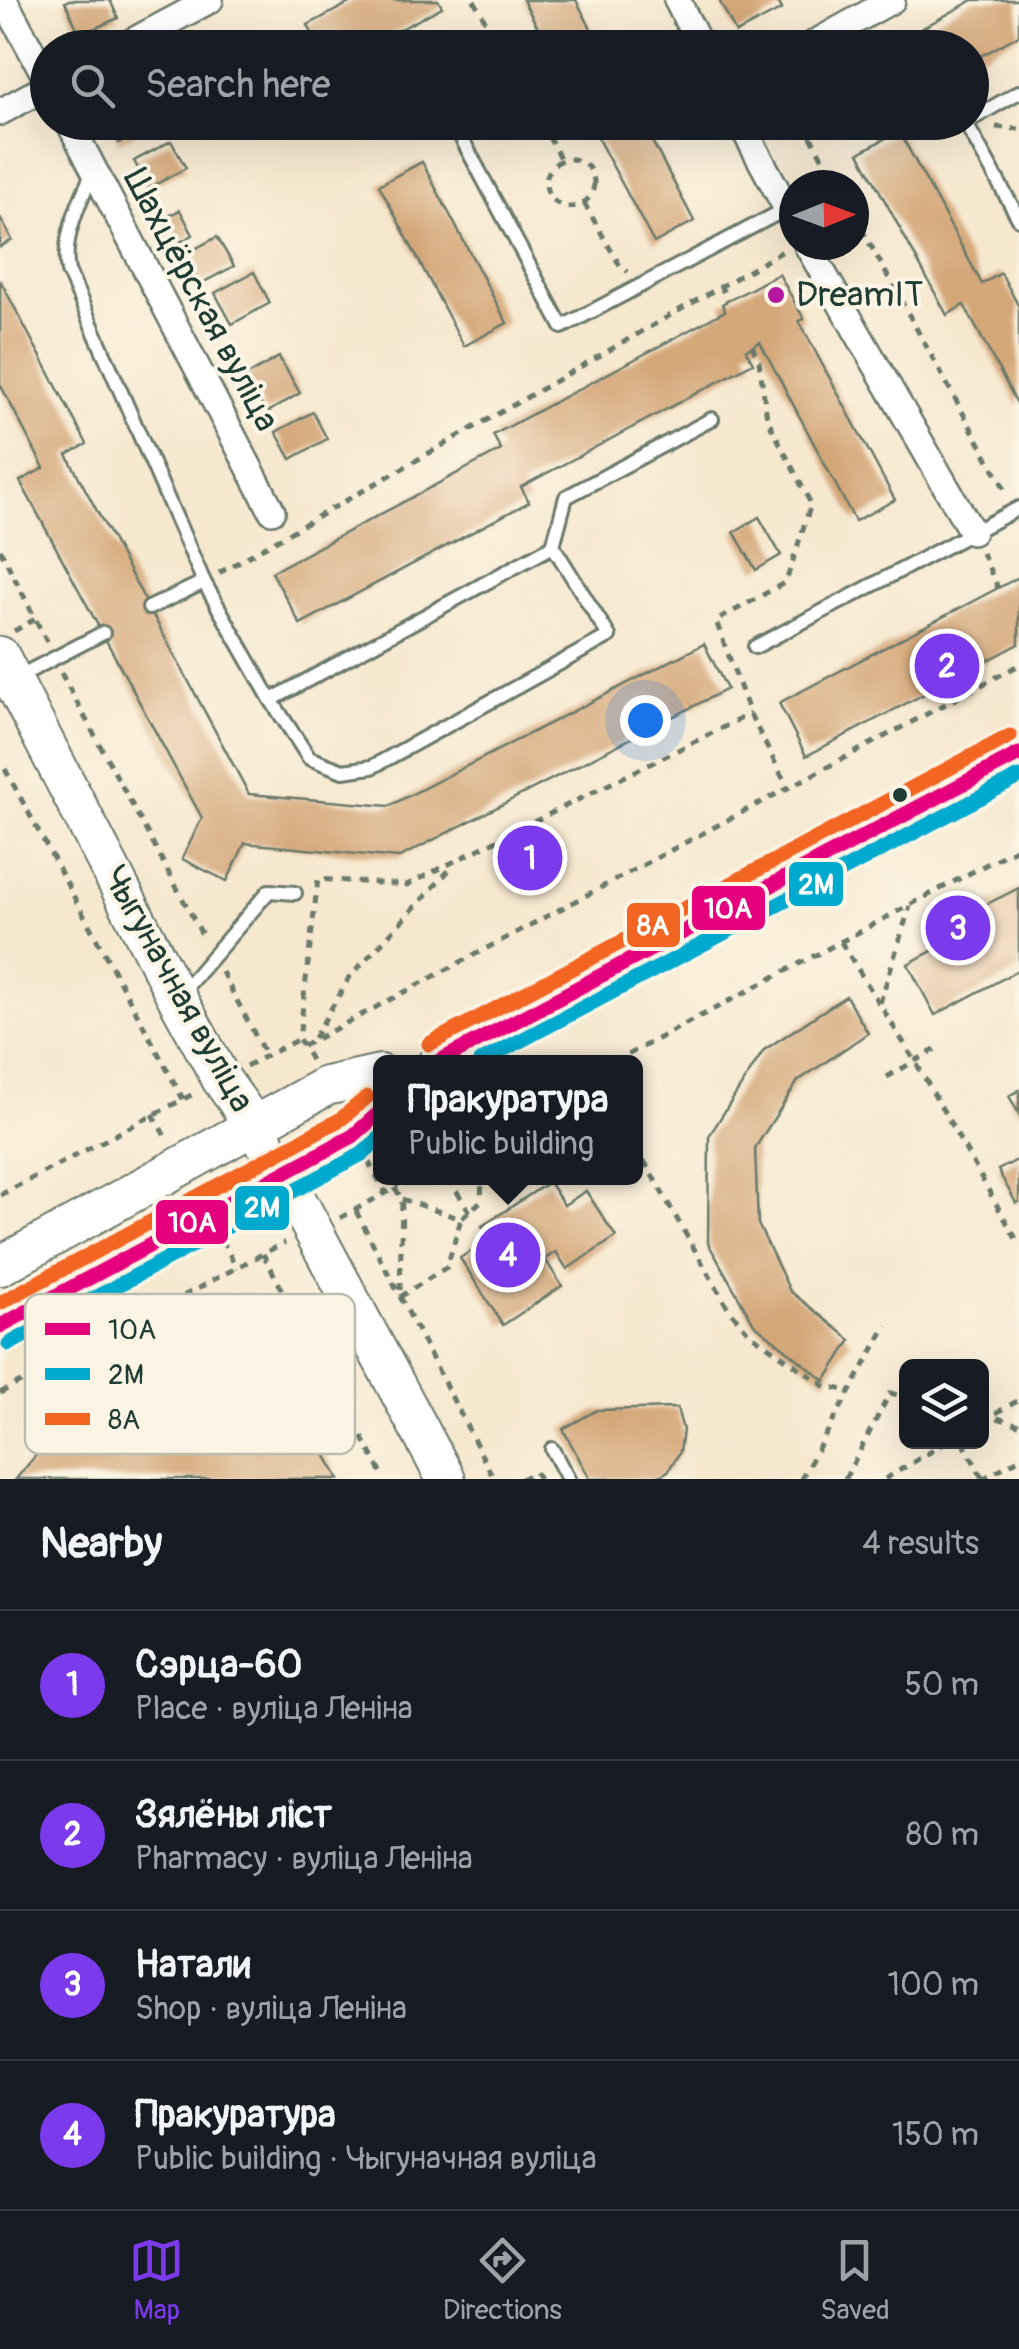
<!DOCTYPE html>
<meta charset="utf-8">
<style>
:root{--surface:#171b24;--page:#242831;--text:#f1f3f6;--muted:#9ea1a6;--line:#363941;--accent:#7c3aed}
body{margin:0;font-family:Pangolin,sans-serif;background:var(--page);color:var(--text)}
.controls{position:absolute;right:30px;bottom:30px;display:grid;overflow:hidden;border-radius:15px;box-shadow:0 10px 40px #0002}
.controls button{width:90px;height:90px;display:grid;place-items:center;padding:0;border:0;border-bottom:2px solid var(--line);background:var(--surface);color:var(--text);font:50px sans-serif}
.compass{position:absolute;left:779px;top:170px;width:90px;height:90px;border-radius:50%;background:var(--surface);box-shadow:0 10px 40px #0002;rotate:89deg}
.you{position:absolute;left:645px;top:720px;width:35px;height:35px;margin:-25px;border:8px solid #fff;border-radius:50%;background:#1a73e8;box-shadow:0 0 0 15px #1a73e833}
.badge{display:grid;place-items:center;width:65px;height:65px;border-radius:50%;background:var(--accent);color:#fff;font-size:32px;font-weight:700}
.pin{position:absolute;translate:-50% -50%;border:5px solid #fff;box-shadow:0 2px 10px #0006}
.popup{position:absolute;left:373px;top:1055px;width:270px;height:130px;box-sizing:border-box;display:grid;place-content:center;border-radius:15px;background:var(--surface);filter:drop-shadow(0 2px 8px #0005);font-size:32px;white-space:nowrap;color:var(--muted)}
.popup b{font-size:38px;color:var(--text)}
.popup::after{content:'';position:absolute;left:50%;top:100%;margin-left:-20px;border:20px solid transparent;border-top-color:var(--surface)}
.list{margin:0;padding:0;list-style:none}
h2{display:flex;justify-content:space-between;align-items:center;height:130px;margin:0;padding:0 40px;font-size:42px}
h2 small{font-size:32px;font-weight:400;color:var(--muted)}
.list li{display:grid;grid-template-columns:65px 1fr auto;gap:30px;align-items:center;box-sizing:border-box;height:150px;padding:0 40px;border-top:2px solid var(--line)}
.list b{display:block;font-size:38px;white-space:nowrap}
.list p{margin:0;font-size:32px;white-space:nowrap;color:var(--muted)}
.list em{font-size:32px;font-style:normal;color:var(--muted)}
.icon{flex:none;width:55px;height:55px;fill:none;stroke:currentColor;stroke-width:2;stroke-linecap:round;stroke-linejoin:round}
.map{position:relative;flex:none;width:1019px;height:1479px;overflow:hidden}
.search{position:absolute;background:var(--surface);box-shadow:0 10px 40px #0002;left:30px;right:30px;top:30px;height:110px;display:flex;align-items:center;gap:25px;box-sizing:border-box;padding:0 35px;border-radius:55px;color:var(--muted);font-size:38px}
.sheet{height:730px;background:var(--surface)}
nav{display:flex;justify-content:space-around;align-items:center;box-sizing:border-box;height:140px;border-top:2px solid var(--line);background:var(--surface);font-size:28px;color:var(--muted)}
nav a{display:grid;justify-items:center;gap:5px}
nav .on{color:var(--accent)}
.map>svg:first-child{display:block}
.building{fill:#d4a779}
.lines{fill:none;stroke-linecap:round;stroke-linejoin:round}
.service-casing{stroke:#6a796a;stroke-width:18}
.minor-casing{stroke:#6a796a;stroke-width:30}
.secondary-casing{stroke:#6a796a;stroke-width:42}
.path{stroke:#6a796a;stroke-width:5;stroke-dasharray:8 8;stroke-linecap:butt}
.service{stroke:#fff;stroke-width:12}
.minor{stroke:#fff;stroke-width:25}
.secondary{stroke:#fff;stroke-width:38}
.bus-1-casing{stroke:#fcf5e5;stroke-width:22}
.bus-2-casing{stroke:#fcf5e5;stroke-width:22}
.bus-3-casing{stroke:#fcf5e5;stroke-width:22}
.bus-1{stroke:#e5007d;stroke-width:15}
.bus-2{stroke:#00a9ce;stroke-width:15}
.bus-3{stroke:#f26522;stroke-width:15}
.poi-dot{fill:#b5179e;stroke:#fcf5e5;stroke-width:4}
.bus-dot{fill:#1f3d34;stroke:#fcf5e5;stroke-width:4}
.labels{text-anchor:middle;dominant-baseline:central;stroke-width:8;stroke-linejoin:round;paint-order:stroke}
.poi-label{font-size:35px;fill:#1f3d34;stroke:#fcf5e5;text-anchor:start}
.street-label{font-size:35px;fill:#1f3d34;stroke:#fcf5e5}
.key{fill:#fcf5e5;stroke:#babeb0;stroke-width:2.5}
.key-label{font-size:28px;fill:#1f3d34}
.line-badge{stroke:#fcf5e5;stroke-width:4}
.badge-label{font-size:28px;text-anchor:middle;font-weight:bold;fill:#fff}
</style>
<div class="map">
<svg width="1019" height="1479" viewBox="0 0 1019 1479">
<rect width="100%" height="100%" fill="#fcf5e5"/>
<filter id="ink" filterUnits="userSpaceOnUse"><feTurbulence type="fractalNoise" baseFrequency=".01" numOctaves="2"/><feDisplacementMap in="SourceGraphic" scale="20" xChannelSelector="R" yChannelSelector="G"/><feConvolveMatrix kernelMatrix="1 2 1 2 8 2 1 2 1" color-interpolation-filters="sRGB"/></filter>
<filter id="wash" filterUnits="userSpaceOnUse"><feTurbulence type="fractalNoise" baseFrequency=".0048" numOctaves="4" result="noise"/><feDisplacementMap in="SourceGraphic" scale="40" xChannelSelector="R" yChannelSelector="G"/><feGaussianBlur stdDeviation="2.25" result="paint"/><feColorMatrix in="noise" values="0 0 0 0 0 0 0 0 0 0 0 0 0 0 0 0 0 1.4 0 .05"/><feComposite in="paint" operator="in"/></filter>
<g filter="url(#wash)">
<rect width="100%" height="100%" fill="#f6e8cf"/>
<g id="blocks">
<g class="building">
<polygon points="69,0 110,0 118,18 80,35 65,2"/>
<polygon points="355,0 438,0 442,7 366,48 320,48 308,25"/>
<polygon points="523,0 576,0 601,48 549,48"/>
<polygon points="719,0 777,0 782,9 736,33"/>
<polygon points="973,0 1019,0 1019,35 972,61 972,48 887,48"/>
<polygon points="108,122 157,122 119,143"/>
<polygon points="589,122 642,122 694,221 654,243"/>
<polygon points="812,122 824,122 827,128 816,132"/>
<polygon points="899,131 982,284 1001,273 1019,307 1019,407 964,305 947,315 859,153"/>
<polygon points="171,141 186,168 149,188 134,161"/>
<polygon points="422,162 507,323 464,346 379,185"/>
<polygon points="180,210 193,235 167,249 154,224"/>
<polygon points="0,217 12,240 0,247"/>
<polygon points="217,237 234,266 200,284 184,255"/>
<polygon points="254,272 270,303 232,324 215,293"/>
<polygon points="779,274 804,319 799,321 895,500 855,521 760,342 746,350 753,363 521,487 529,502 300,624 272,572 501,450 493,435 725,311 722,304"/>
<polygon points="0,280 87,444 67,455 249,794 389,806 704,644 727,689 398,858 245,843 227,881 182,859 202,818 20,481 44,468 0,384"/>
<polygon points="279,357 300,393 266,413 246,376"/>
<polygon points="313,412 327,439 291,459 276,432"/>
<polygon points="759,517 781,555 756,570 734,532"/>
<polygon points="1019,577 1019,644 806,756 779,703"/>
<polygon points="1019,888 1019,970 935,1015 908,964 943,945 941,927"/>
<polygon points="846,996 868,1033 798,1081 755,1148 758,1224 790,1291 851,1340 825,1381 754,1324 708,1243 709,1136 764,1050"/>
<polygon points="1019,1090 1019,1114 1009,1096"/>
<polygon points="1019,1159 1019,1202 1016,1203 998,1170"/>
<polygon points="549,1182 564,1205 586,1191 616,1237 567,1269 556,1252 545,1259 562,1286 503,1325 460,1258 494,1236 482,1226"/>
<polygon points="239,1360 265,1406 290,1393 339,1479 16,1479 47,1442 68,1423 92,1409 118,1397 145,1390 195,1384"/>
<polygon points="677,1408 683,1430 680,1452 668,1471 653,1479 590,1479 563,1429 597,1410"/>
</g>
</g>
</g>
<g filter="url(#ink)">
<use href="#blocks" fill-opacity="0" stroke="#6a796a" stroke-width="2.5"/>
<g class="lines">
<g class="service-casing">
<g id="service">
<polyline points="972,119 1019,92"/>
<polyline points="453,122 562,327 786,209"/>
<polyline points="965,122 1019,219"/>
<path d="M93,172C80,200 61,240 68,271L204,582L271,700L309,758L343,771L372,767L609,636L553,546L271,700"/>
<polyline points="553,546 566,497 712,419"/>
<polyline points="149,608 204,582"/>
<polyline points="755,647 1019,508"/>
<polyline points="16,678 103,633"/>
<polyline points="182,992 269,891 295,893"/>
<polyline points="552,1449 568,1479"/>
</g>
</g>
<g class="minor-casing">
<g id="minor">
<polyline points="4,0 48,81"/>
<polyline points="677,0 701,48"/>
<polyline points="120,48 210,0"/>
<polyline points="806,48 892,0"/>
<polyline points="0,112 48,86"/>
<polyline points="69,122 272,511"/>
<polyline points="740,122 794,222"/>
<polyline points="807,245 972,532"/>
</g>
</g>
<g class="secondary-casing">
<g id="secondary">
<polyline points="0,656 177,998 221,1079 254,1125 283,1174 446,1479"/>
<polyline points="438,1062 1019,754"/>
<polyline points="0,1266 326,1086 380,1074"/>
<polyline points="0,1326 353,1136 380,1112"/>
</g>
</g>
<g class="path">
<polyline points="474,0 500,48"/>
<polyline points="541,122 561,160"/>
<polyline points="803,122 837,185"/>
<polyline points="996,127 1019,129"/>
<circle cx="570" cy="183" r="24"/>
<polyline points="584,203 619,264 628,272"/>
<polyline points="854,215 1007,493"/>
<polyline points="720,285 728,301"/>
<polyline points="752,346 759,361 767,418 811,504 786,582 716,621 750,714 788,788"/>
<polyline points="0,549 48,644"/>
<polyline points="982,553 998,588"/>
<polyline points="219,573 783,251"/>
<polyline points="14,631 37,618"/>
<polyline points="61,673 205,940"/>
<polyline points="5,769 183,1099"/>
<polyline points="841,942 915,1061 1019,1244"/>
<polyline points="222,972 266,1056"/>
<polyline points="880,1003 910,906"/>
<polyline points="314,1038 349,978 454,865"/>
<polyline points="303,1046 1019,665"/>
<polyline points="311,1060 299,1039 318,879 407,885 750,714"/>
<polyline points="614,1062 1019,847"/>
<polyline points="246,1066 299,1039"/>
<polyline points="887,1077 936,1049"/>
<polyline points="153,1114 166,1138"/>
<polyline points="636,1147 728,1308 749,1333 825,1386 850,1391"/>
<polyline points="368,1161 386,1193"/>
<polyline points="448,1178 470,1212"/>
<polyline points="395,1188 402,1199 400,1294"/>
<polyline points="0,1195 197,1092"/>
<polyline points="402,1199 461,1219 481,1201 482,1178"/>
<polyline points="356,1211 494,1479"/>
<polyline points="340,1218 395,1188 401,1178"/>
<polyline points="222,1240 237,1269"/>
<polyline points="263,1254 385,1479"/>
<polyline points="400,1297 447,1267 461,1219"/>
<polyline points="0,1393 285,1242"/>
<polyline points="982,1413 1019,1425"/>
<polyline points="982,1421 1019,1400"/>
<polyline points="963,1442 983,1479"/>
<polyline points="521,1479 535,1472 539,1479"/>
<polyline points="801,1479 887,1325"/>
<polyline points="845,1479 890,1393 906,1397"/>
<polyline points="885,1479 947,1442"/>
<polyline points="982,1479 1019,1459"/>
</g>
<use href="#service" class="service"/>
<use href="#minor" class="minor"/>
<use href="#secondary" class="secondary"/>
<g class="bus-1-casing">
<g id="bus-1">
<polyline points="438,1062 1019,754"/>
<polyline points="0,1326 353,1136 380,1112"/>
</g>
</g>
<g class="bus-2-casing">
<g id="bus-2">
<polyline points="480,1062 1019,777"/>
<polyline points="9,1344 362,1154 380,1138"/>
</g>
</g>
<g class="bus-3-casing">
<g id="bus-3">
<polyline points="429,1044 1010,736"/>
<polyline points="0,1303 341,1119 367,1097"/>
</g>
</g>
<use href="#bus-1" class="bus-1"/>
<use href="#bus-2" class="bus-2"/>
<use href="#bus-3" class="bus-3"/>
</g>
</g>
<circle class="poi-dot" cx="776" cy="295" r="10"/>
<circle class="bus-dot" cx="900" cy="795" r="9"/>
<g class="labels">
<g class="poi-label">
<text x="796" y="295">DreamIT</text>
</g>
<g class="street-label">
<text transform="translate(201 300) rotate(62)">Шахцёрская вуліца</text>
<text transform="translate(178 989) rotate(61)">Чыгуначная вуліца</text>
</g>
</g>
<rect x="25" y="1294" width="330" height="160" rx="15" class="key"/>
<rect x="45" y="1323" width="45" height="12" fill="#e5007d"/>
<rect x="45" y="1368" width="45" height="12" fill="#00a9ce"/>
<rect x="45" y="1413" width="45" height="12" fill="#f26522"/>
<g class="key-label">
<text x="108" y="1339">10A</text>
<text x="108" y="1384">2М</text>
<text x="108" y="1429">8А</text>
</g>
<g class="line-badge">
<rect x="787" y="860" width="58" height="48" rx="10" fill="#00a9ce"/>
<rect x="690" y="884" width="77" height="48" rx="10" fill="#e5007d"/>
<rect x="625" y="901" width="57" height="48" rx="10" fill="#f26522"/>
<rect x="233" y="1184" width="58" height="48" rx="10" fill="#00a9ce"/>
<rect x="154" y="1198" width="76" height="48" rx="10" fill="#e5007d"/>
</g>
<g class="badge-label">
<text x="816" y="894">2М</text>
<text x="728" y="918">10A</text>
<text x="653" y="935">8А</text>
<text x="262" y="1217">2М</text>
<text x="192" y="1232">10A</text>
</g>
</svg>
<div class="controls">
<button><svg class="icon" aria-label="layers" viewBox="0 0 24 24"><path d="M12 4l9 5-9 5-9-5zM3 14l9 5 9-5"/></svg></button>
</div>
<svg class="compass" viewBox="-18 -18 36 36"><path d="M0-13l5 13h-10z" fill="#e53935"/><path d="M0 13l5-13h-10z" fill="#9ea1a6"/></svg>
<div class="you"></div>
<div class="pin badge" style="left:530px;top:858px">1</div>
<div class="pin badge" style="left:947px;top:666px">2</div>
<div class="pin badge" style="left:958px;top:928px">3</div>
<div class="pin badge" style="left:508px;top:1255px">4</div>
<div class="popup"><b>Пракуратура</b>Public building</div>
<div class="search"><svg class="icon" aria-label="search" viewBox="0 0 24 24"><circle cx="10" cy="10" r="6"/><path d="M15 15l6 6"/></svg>Search here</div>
</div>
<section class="sheet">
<h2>Nearby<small>4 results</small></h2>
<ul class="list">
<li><span class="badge">1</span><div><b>Сэрца-60</b><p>Place · вуліца Леніна</p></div><em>50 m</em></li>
<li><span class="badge">2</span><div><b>Зялёны ліст</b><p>Pharmacy · вуліца Леніна</p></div><em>80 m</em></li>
<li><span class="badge">3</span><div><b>Натали</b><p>Shop · вуліца Леніна</p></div><em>100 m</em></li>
<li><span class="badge">4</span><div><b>Пракуратура</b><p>Public building · Чыгуначная вуліца</p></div><em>150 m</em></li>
</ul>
</section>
<nav>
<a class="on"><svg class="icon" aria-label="map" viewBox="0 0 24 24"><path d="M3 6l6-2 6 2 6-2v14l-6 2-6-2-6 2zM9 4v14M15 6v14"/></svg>Map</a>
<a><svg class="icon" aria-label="directions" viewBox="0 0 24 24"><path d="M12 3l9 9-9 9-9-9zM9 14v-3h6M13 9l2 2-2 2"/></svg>Directions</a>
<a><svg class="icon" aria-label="saved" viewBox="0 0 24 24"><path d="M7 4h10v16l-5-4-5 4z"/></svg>Saved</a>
</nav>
